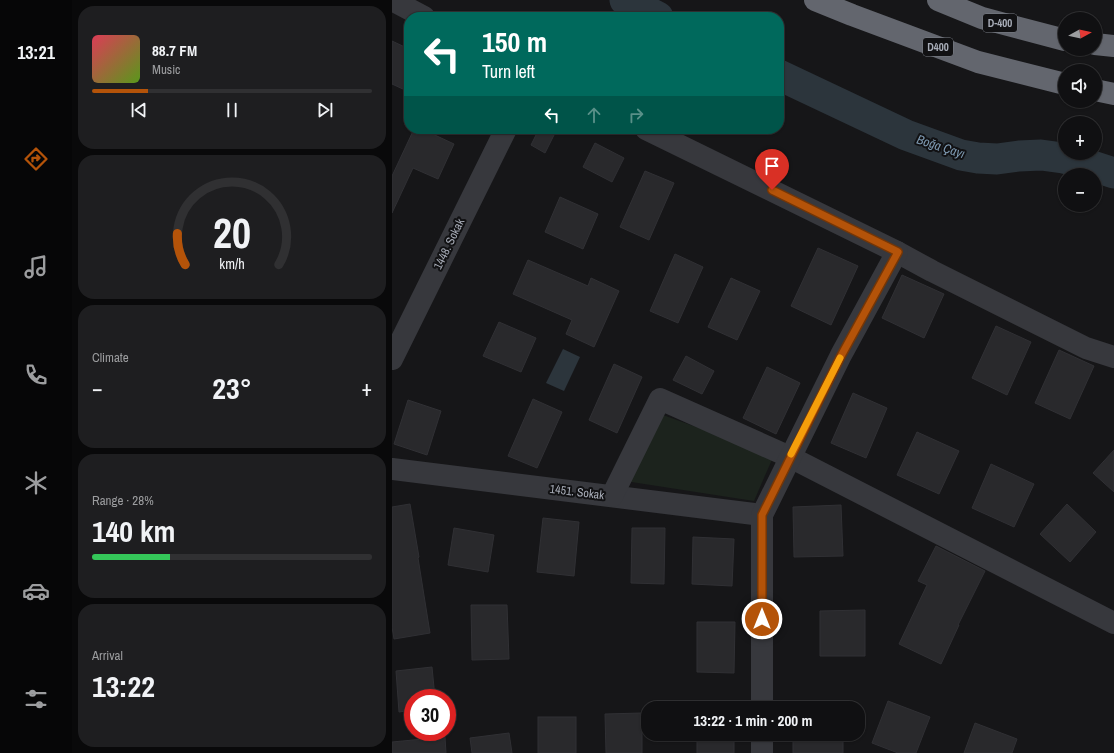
<!DOCTYPE html>
<meta charset="utf-8">
<style>
body{margin:0;font-family:"Archivo Narrow",sans-serif;background:#1e1e20;color:#f1f3f6;height:100vh;display:flex;flex-direction:column;font-size:15px;white-space:nowrap}
*{box-sizing:border-box;margin:0}
p{font-size:13px;color:#9c9d9f}
.icon{flex:none;width:22px;height:22px;fill:none;stroke:currentColor;stroke-width:2;stroke-linecap:round;stroke-linejoin:round}
.map{position:relative;flex:1;overflow:hidden}
.panel{display:flex;flex-direction:column;gap:6px;padding:6px;background:#09090a;width:320px}
.panel>*{flex:none}
.banner{position:absolute;left:12px;top:12px;width:380px;height:122px;border-radius:16px;box-shadow:0 1px 3px #0004,0 0 0 1px #303032;background:#00695c;color:#fff;overflow:hidden}
.needle{width:26px;rotate:82deg}
.controls{position:absolute;left:666px;top:12px;display:grid;gap:8px}
.controls a{display:grid;place-items:center;width:44px;height:44px;border-radius:50%;background:#101012;box-shadow:0 1px 3px #0004,0 0 0 1px #303032;font-size:20px}
.speed{position:absolute;left:12px;top:689px;display:flex;gap:8px;font-size:20px;font-weight:700;text-align:center}
.speed>*{display:grid;place-content:center;width:52px;height:52px;border-radius:50%;background:#101012;box-shadow:0 1px 3px #0004,0 0 0 1px #303032;line-height:1}
.speed .limit{border:6px solid #d22;background:#fff;color:#111}
.pin{position:absolute;display:grid;place-items:center;width:34px;height:34px;color:#fff;margin:-41px -17px;border-radius:50% 50% 50% 0;rotate:-45deg;box-shadow:0 0 4px #0007}
.pin .icon{rotate:45deg}
.me{position:absolute;width:44px;margin:-22px;rotate:0deg;stroke-linejoin:round;filter:drop-shadow(0 0 3px #0008)}
.turn{display:flex;align-items:center;gap:14px;height:84px;padding:0 12px;font-size:18px}
.turn .icon{width:52px;height:52px;stroke-width:2.5}
.turn b{display:block;font-size:28px;line-height:34px}
.lanes{display:flex;align-items:center;height:38px;padding:0 12px;background:#0003;justify-content:center;gap:20px;direction:ltr}
.lanes .off{opacity:.35}
.big{font-size:30px;font-weight:700;line-height:1.1}
.panel .tile{flex:1;display:flex;flex-direction:column;justify-content:center;gap:6px;min-width:0;padding:0 14px;border-radius:16px;background:#1e1e20}
.panel .dial{align-items:center;gap:0}
.dial svg{height:104px;overflow:visible;fill:none;stroke:#303032;stroke-width:7;stroke-linecap:round;text-anchor:middle}
.dial text{fill:#f1f3f6;stroke:none}
.song{display:flex;align-items:center;gap:12px}
.cover{width:48px;height:48px;border-radius:6px;background:linear-gradient(135deg,hsl(350 70% 55%),hsl(90 70% 35%))}
.played{height:4px;border-radius:2px;background:linear-gradient(90deg,#b45309 20%,#303032 20%)}
.keys{display:flex;justify-content:space-around;direction:ltr}
.heat{display:flex;justify-content:space-between;align-items:center;font-size:22px;direction:ltr}
.charge{height:6px;border-radius:3px;background:linear-gradient(90deg,#34c759 28%,#303032 0)}
.trip{position:absolute;left:249px;top:701px;width:224px;height:40px;border-radius:16px;background:#101012;box-shadow:0 1px 3px #0004,0 0 0 1px #303032;font-weight:700;line-height:40px;text-align:center}
main{display:flex;flex:1;min-height:0}
.menu{display:flex;flex-direction:column;width:72px;justify-content:space-around;align-items:center;background:#060607;color:#9c9d9f}
.menu .icon{width:28px;height:28px}
.menu .selected{color:#b45309}
.menu b{font-size:18px;color:#f1f3f6}
.map>svg:first-child{display:block}
.green{fill:#1c231d}
.water{fill:#2c353c}
.lines{fill:none;stroke-linecap:round;stroke-linejoin:round}
.river{stroke:#2c353c;stroke-width:31}
.building{fill:#29292c;stroke:#303034}
.minor{stroke:#37383d;stroke-width:22}
.highway{stroke:#63666e;stroke-width:22}
.route-casing{stroke:#753606;stroke-width:10}
.route{stroke:#b45309;stroke-width:7}
.slow{stroke:#f59e0b;stroke-width:7}
.labels{text-anchor:middle;stroke-width:4;stroke-linejoin:round;paint-order:stroke}
.shield{fill:#111113;stroke:#7b7e86;stroke-width:1}
.shield-label{font-size:11px;font-weight:bold;fill:#a8adb8}
.street-label{font-size:12px;fill:#a8adb8;stroke:#111113}
.water-label{font-size:13px;font-style:italic;fill:#7f9bb3;stroke:#111113}
</style>
<main>
<nav class="menu">
<b>13:21</b>
<svg class="icon selected" aria-label="directions" viewBox="0 0 24 24"><path d="M12 3l9 9-9 9-9-9zM9 14v-3h6M13 9l2 2-2 2"/></svg>
<svg class="icon" aria-label="music" viewBox="0 0 24 24"><path d="M9 18V5l10-2v13"/><circle cx="6" cy="18" r="3"/><circle cx="16" cy="16" r="3"/></svg>
<svg class="icon" aria-label="phone" viewBox="0 0 24 24"><path d="M5 4h4l2 5-3 2q2 4 5 5l2-3 5 2v4C11 20 4 13 5 4z"/></svg>
<svg class="icon" aria-label="climate" viewBox="0 0 24 24"><path d="M12 3v18M4 7l16 10M4 17L20 7"/></svg>
<svg class="icon" aria-label="car" viewBox="0 0 24 24"><path d="M5 17H2v-5l4-1 3-4h7l3 4 3 1v5h-3M9 17h6M6 11h13"/><circle cx="7" cy="17" r="2"/><circle cx="17" cy="17" r="2"/></svg>
<svg class="icon" aria-label="filters" viewBox="0 0 24 24"><path d="M4 7h16M4 17h16"/><circle cx="9" cy="7" r="2"/><circle cx="15" cy="17" r="2"/></svg>
</nav>
<section class="panel">
<div class="tile">
<div class="song"><i class="cover"></i><div><b>88.7 FM</b><p>Music</p></div></div>
<div class="played"></div>
<div class="keys"><svg class="icon" aria-label="previous" viewBox="0 0 24 24"><path d="M18 5L8 12l10 7zM5 5v14"/></svg><svg class="icon" aria-label="pause" viewBox="0 0 24 24"><path d="M8 5v14M16 5v14"/></svg><svg class="icon" aria-label="next" viewBox="0 0 24 24"><path d="M6 5l10 7-10 7zM19 5v14"/></svg></div>
</div>
<div class="tile dial"><svg viewBox="0 0 100 80">
<path d="M14 69A42 42 0 1 1 86 69"/>
<path d="M14 69A42 42 0 0 1 8 45" stroke="#b45309"/>
<text x="50" y="56" font-size="32" font-weight="700">20</text>
<text x="50" y="72" font-size="11">km/h</text>
</svg></div>
<div class="tile"><p>Climate</p>
<div class="heat"><a>−</a><b class="big">23°</b><a>+</a></div>
</div>
<div class="tile"><p>Range · 28%</p><b class="big">140 km</b><div class="charge"></div></div>
<div class="tile"><p>Arrival</p><b class="big">13:22</b></div>
</section>
<div class="map">
<svg width="722" height="753" viewBox="0 0 722 753">
<rect width="100%" height="100%" fill="#161618"/>
<!-- green -->
<path class="green" d="M271 415 382 455 362 501 233 481Z"/>
<!-- water -->
<path class="water" d="M171 349 188 357 172 391 154 383Z"/>
<g class="lines">
<!-- river -->
<g class="river">
<path d="M233 0 266 17"/>
<path d="M387 75 514 135 569 155 586 158 605 159 627 156 649 155 671 158 688 162 722 173"/>
</g>
</g>
<!-- building -->
<g class="building">
<path d="M0 41 17 49V81L13 90 0 84Z"/>
<path d="M22 129H30L62 144 46 179 21 168 0 213V176Z"/>
<path d="M147 129H165L153 153 139 145Z"/>
<path d="M203 143 232 158 220 182 191 167Z"/>
<path d="M253 171 282 183 257 240 228 227Z"/>
<path d="M168 197 206 214 191 249 153 232Z"/>
<path d="M426 248 466 266 439 325 399 306Z"/>
<path d="M283 254 311 267 286 323 258 311Z"/>
<path d="M136 260 196 286 199 278 227 291 202 347 174 334 180 320 121 294Z"/>
<path d="M510 275 552 294 532 338 490 318Z"/>
<path d="M339 278 368 291 345 340 316 327Z"/>
<path d="M107 322 144 338 129 372 91 356Z"/>
<path d="M604 326 639 342 615 395 580 378Z"/>
<path d="M667 350 702 366 678 419 643 403Z"/>
<path d="M294 356 322 371 310 394 281 380Z"/>
<path d="M222 364 250 377 225 433 197 420Z"/>
<path d="M375 367 408 383 384 434 351 418Z"/>
<path d="M461 393 495 408 474 458 439 443Z"/>
<path d="M141 399 170 412 145 468 116 456Z"/>
<path d="M16 400 49 411 35 455 2 444Z"/>
<path d="M525 432 567 451 547 494 505 475Z"/>
<path d="M722 450V492L701 473Z"/>
<path d="M599 464 642 484 622 527 580 508Z"/>
<path d="M18 504 27 557 26 558 38 633 2 639 0 627V507Z"/>
<path d="M675 504 704 532 678 562 648 534Z"/>
<path d="M449 505 451 556 402 557 401 507Z"/>
<path d="M151 518 187 522 182 576 145 572Z"/>
<path d="M62 528 102 535 96 572 56 565Z"/>
<path d="M240 528H273L272 584 239 583Z"/>
<path d="M301 537 342 539 340 586 300 584Z"/>
<path d="M544 546 593 571 566 625H567L549 664 507 644 535 585 526 581Z"/>
<path d="M79 605H115L117 659 80 660Z"/>
<path d="M473 610V656H428V611Z"/>
<path d="M305 622H343L342 673 305 672Z"/>
<path d="M40 667 43 698H21V710L7 712 4 671Z"/>
<path d="M496 701 538 717 524 753H506L480 743Z"/>
<path d="M250 713V753H214L213 714Z"/>
<rect x="146" y="717" width="38" height="36"/>
<path d="M583 723 625 739 620 753H572Z"/>
<path d="M117 733 120 753H80L78 738Z"/>
<rect x="305" y="734" width="37" height="19"/>
<rect x="401" y="734" width="50" height="19"/>
<path d="M53 737 54 753H0V742Z"/>
</g>
<g class="lines">
<!-- minor -->
<g class="minor">
<path d="M0 0 32 17"/>
<path d="M254 129 505 252 540 271 694 348 722 357"/>
<path d="M0 359 114 129"/>
<path d="M0 469 370 515"/>
<path d="M220 496 268 399 398 457 722 623"/>
<path d="M370 708V515L449 355 505 252"/>
<path d="M370 753V734"/>
</g>
<!-- highway -->
<g class="highway">
<path d="M423 0 460 15 586 62 673 84"/>
<path d="M546 0 590 18 673 40"/>
<path d="M703 44 722 46"/>
<path d="M703 90 722 94"/>
</g>
</g>
<g class="lines">
<defs>
<path id="route" d="M370 619V515L449 356 506 252 380 190"/>
</defs>
<!-- route casing -->
<use href="#route" class="route-casing"/>
<!-- route -->
<use href="#route" class="route"/>
<!-- slow -->
<path class="slow" d="M399 454 448 358"/>
</g>
<g class="labels">
<!-- shield labels -->
<g class="shield">
<rect x="591" y="14" width="34" height="18" rx="3"/>
<rect x="531" y="38" width="30" height="18" rx="3"/>
</g>
<g class="shield-label">
<text x="608" y="27">D-400</text>
<text x="546" y="51">D400</text>
</g>
<!-- street labels -->
<g class="street-label">
<text transform="translate(57 244) rotate(-64)" y="4">1448. Sokak</text>
<text transform="translate(185 492) rotate(7)" y="4">1451. Sokak</text>
</g>
<!-- water labels -->
<g class="water-label">
<text transform="translate(549 146) rotate(18)" y="5">Boğa Çayı</text>
</g>
</g>
</svg>
<div class="controls">
<a><svg class="needle" viewBox="-14 -14 28 28"><path d="M0-13l5 13h-10z" fill="#e53935"/><path d="M0 13l5-13h-10z" fill="#9c9d9f"/></svg></a>
<a><svg class="icon" aria-label="sound" viewBox="0 0 24 24"><path d="M4 9h4l5-4v14l-5-4H4zM17 9q2 3 0 6"/></svg></a>
<a>+</a>
<a>−</a>
</div>
<div class="speed"><div class="limit">30</div></div>
<div class="pin" style="left:380px;top:190px;background:#d93025"><svg class="icon" aria-label="arrive" viewBox="0 0 24 24"><path d="M6 21V4h12l-3 4 3 4H6"/></svg></div>
<svg class="me" style="left:370px;top:619px" viewBox="-20 -20 40 40"><circle r="17" fill="#b45309" stroke="#fff" stroke-width="3"/><path d="M0-11L8 9 0 5-8 9z" fill="#fff"/></svg>
<div class="trip">13:22 · 1 min · 200 m</div>
<div class="banner">
<div class="turn"><svg class="icon" aria-label="left" viewBox="0 0 24 24"><path d="M17 20v-9H6M10 6l-5 5 5 5"/></svg><div><b>150 m</b>Turn left</div></div>
<div class="lanes"><svg class="icon" aria-label="left" viewBox="0 0 24 24"><path d="M17 20v-9H6M10 6l-5 5 5 5"/></svg><svg class="icon off" aria-label="ahead" viewBox="0 0 24 24"><path d="M12 20V5M6 11l6-6 6 6"/></svg><svg class="icon off" aria-label="right" viewBox="0 0 24 24"><path d="M7 20v-9h11M14 6l5 5-5 5"/></svg></div>
</div>
</div>
</main>
